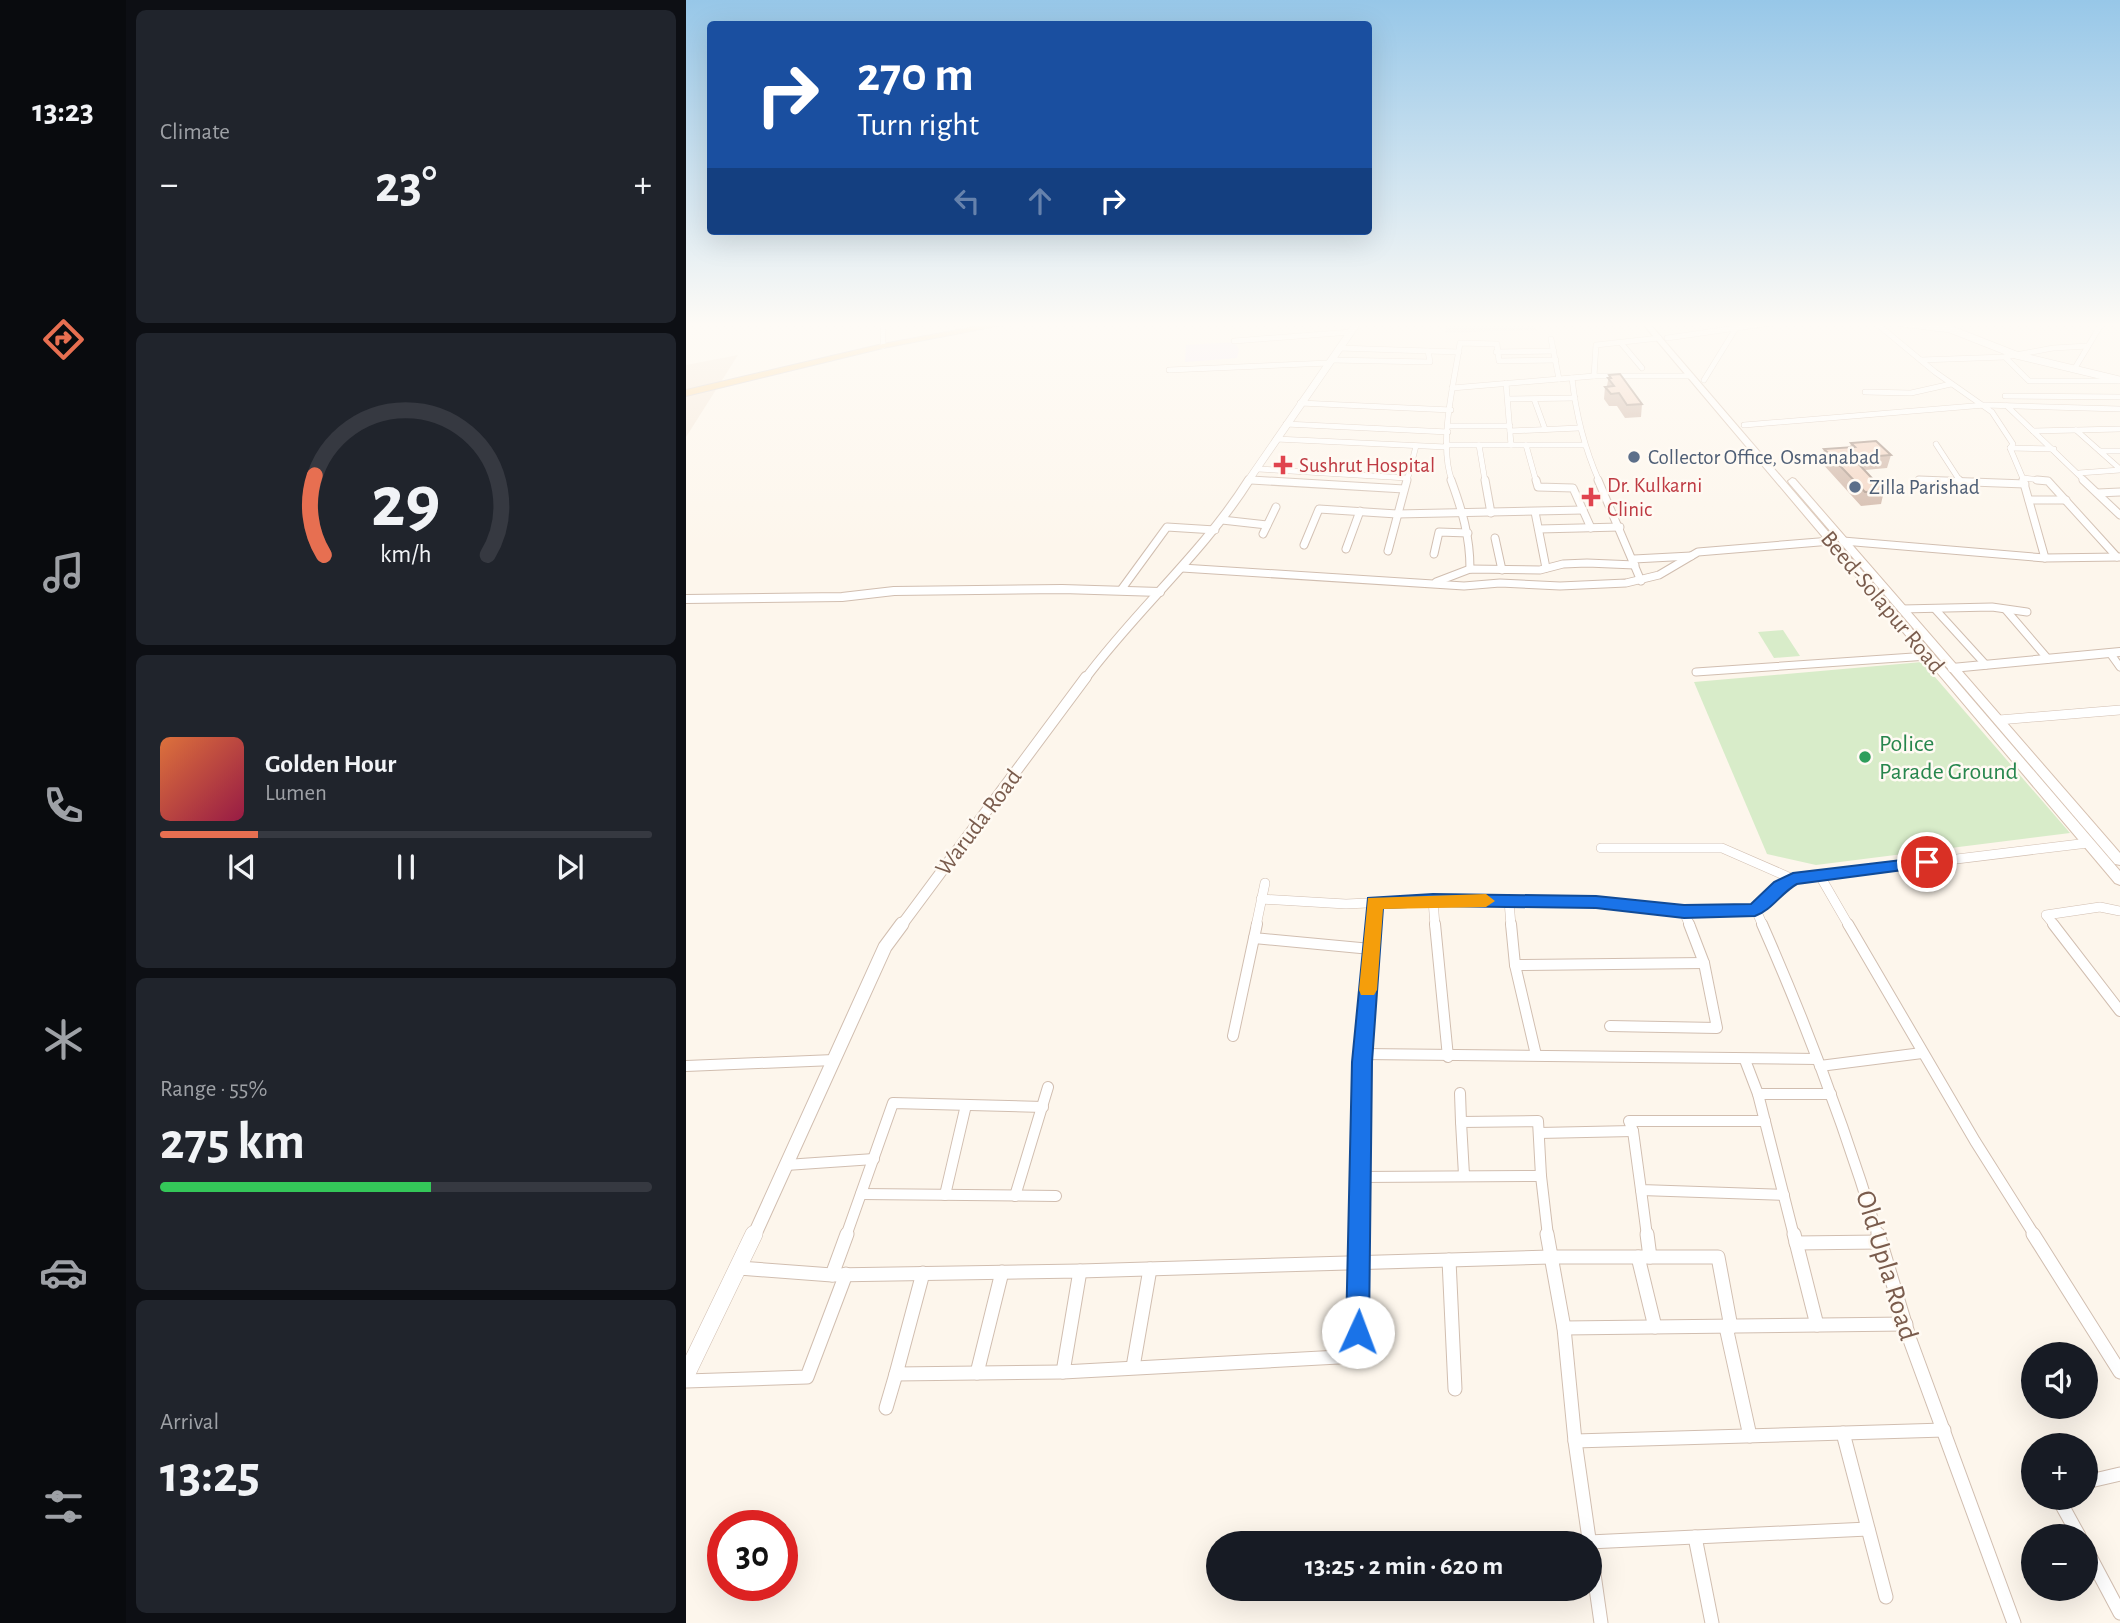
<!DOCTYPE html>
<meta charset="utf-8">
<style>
body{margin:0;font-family:"Alegreya Sans",sans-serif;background:#20242c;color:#f1f3f6;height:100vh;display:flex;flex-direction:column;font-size:26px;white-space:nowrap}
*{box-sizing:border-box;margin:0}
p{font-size:23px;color:#9ea1a6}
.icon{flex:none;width:38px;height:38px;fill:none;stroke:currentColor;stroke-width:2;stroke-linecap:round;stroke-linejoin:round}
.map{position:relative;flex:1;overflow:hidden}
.sheet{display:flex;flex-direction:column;gap:10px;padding:10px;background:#0d0f14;width:560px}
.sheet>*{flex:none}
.guide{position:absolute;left:21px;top:21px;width:665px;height:214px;border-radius:7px;box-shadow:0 7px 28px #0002;background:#1a4fa0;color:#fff;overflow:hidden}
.controls{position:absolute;left:1335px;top:1342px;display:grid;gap:14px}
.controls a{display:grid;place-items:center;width:77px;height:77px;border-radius:50%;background:#171b24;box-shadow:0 7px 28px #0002;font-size:35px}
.speed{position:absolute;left:21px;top:1510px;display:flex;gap:14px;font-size:35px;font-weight:700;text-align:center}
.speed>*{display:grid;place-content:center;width:91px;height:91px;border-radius:50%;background:#171b24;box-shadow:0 7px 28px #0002;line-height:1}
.speed .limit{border:10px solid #d22;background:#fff;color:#111}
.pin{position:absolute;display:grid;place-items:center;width:60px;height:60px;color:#fff;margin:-30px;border:4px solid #fff;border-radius:50%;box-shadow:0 2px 7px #0007}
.me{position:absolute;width:77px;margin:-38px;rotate:2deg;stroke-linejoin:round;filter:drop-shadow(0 0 5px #0008)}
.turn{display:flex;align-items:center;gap:24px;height:147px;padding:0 35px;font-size:32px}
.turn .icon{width:91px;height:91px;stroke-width:2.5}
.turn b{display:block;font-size:49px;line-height:60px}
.lanes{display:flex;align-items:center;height:66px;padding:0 35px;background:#0003;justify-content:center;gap:35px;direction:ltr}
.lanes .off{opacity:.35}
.big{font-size:52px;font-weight:700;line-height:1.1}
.sheet .widget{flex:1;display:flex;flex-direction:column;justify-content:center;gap:10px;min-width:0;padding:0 24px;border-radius:10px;background:#20242c}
.sheet .dial{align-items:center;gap:0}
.dial svg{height:182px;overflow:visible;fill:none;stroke:#363941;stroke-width:7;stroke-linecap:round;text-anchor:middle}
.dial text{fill:#f1f3f6;stroke:none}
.song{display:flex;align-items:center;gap:21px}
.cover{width:84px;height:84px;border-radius:10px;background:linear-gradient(135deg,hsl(20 70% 55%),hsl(340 70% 35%))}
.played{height:7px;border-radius:4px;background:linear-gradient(90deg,#e76f51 20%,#363941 20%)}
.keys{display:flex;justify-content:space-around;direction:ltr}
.heat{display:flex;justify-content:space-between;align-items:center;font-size:38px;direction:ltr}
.charge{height:10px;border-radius:5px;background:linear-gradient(90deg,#34c759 55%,#363941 0)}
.trip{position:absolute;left:520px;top:1531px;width:396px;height:70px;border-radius:35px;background:#171b24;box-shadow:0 7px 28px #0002;font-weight:700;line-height:70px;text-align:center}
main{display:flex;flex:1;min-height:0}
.menu{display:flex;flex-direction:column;width:126px;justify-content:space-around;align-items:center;background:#090b0e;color:#9ea1a6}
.menu .icon{width:49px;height:49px}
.menu .current{color:#e76f51}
.menu b{font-size:32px;color:#f1f3f6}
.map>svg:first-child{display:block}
.residential{fill:#f5e8da}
.industrial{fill:#efe9e4}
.education{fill:#f3e8fa}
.green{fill:#d8ecc9}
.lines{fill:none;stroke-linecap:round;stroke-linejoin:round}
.minor-far4-casing{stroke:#d1beb0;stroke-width:6}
.minor-far3-casing{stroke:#d1beb0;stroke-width:9}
.minor-far2-casing{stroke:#d1beb0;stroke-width:10}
.minor-far1-casing{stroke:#d1beb0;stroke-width:12}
.minor-casing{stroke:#d1beb0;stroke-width:15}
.tertiary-far4-casing{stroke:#d1beb0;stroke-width:8}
.tertiary-far3-casing{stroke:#d1beb0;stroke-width:10}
.tertiary-far2-casing{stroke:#d1beb0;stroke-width:12}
.tertiary-far1-casing{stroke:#d1beb0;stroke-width:15}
.tertiary-casing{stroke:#d1beb0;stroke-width:18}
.secondary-casing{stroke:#d6c0b0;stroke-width:2}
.primary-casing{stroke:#dad1cd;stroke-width:2}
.minor-far4{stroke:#fff;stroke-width:5}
.minor-far3{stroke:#fff;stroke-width:7}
.minor-far2{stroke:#fff;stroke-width:9}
.minor-far1{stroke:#fff;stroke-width:10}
.minor{stroke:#fff;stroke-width:13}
.tertiary-far4{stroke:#fff;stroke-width:7}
.tertiary-far3{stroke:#fff;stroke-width:8}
.tertiary-far2{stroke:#fff;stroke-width:10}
.tertiary-far1{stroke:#fff;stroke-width:13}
.tertiary{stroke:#fff;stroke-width:17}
.secondary{fill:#fff;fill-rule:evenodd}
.primary{fill:#fbd9a5;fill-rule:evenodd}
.wall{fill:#d1b7a8}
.building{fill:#f3d5c3;stroke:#aa9588;stroke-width:2}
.route{fill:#1a73e8;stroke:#114b97;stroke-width:2}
.slow{fill:#f59e0b}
.service-dot{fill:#5c6f8a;stroke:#fffaf3;stroke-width:2.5}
.health-dot{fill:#e0444e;stroke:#fffaf3;stroke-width:2.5}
.leisure-dot{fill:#2e9e5b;stroke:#fffaf3;stroke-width:2.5}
.labels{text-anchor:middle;stroke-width:5;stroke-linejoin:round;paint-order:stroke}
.far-service-label{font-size:21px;fill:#4e5e75;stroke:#fffaf3;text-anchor:start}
.far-health-label{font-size:21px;fill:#be3a42;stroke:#fffaf3;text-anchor:start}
.street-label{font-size:24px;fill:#7a5c4d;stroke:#fffaf3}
.leisure-label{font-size:24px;fill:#27864d;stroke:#fffaf3;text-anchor:start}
.near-street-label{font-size:28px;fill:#7a5c4d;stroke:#fffaf3}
</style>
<main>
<nav class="menu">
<b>13:23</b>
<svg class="icon current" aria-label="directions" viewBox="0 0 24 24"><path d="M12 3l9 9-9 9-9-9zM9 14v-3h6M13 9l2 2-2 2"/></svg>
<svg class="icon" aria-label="music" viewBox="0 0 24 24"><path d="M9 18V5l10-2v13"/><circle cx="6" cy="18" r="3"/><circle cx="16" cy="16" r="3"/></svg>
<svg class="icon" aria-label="phone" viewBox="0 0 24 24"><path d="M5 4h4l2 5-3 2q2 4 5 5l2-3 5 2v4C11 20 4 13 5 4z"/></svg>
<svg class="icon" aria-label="climate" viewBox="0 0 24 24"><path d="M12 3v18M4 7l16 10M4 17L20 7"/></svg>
<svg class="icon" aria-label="car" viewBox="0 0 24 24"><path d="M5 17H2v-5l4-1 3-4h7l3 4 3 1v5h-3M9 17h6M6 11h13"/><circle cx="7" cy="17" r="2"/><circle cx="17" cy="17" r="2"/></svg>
<svg class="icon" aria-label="filters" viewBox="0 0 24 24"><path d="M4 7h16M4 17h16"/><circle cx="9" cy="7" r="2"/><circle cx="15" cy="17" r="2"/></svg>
</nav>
<section class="sheet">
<div class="widget"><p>Climate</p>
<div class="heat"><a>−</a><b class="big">23°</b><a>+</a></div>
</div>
<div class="widget dial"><svg viewBox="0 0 100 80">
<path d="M14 69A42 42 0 1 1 86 69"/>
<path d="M14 69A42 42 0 0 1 10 34" stroke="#e76f51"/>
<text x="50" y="56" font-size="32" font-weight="700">29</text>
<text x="50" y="72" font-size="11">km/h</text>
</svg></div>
<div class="widget">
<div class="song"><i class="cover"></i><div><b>Golden Hour</b><p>Lumen</p></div></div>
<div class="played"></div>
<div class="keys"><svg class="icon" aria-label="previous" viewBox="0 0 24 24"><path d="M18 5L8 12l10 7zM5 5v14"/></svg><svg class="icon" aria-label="pause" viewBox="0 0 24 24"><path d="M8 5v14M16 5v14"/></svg><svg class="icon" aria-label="next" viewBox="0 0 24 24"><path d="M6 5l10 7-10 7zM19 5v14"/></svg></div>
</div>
<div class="widget"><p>Range · 55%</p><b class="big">275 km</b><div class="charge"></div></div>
<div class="widget"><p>Arrival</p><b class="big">13:25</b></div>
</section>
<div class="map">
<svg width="1434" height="1623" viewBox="0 0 1434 1623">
<rect width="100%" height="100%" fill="#fdf6ec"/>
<!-- residential -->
<path class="residential" d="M52 355 0 437V365Z"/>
<!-- industrial -->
<path class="industrial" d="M760 323H848L850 330 759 333Z"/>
<!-- education -->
<path class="education" d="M549 342 553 350 551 358 499 362 500 345Z"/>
<!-- green -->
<g class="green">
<path d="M1097 630 1114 656 1088 658 1072 632Z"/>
<path d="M1236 662 1384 833 1130 865 1081 854 1008 682Z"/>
</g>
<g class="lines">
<defs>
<g id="minor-far4">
<path d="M197 323V346"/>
<path d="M1190 323 1249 372 1306 412 1327 444 1324 448 1338 481"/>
<path d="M981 338 1085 323"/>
<path d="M865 339 873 379"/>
<path d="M548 341 665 332"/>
<path d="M935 343 956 368"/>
<path d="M1402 346 1367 348 1319 357 1343 381H1432"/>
<path d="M653 348 773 352"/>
<path d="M810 352 868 351"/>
<path d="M645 360 744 362 742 351"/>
<path d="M1235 360 1319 357"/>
<path d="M1389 368 1416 323"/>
<path d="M483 370 643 363"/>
<path d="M908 376 910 345 973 338"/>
<path d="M886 378C890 416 898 447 913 481"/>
<path d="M1018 380 1050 328"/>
<path d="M820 383 825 445"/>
<path d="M766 388 908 376H1005"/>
<path d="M1179 392 1225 393 1265 384"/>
<path d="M1319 396 1434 397"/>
<path d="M822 399 889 398"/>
<path d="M848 399 859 429"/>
<path d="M614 403 765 410"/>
<path d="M1321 406 1399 481"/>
<path d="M600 424 762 432"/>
<path d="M1058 425 1299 405 1434 409"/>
<path d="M763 426H824"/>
<path d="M1390 430 1434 469"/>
<path d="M824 431 893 428"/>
<path d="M1347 431 1434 429"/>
<path d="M590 439 760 447"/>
<path d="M1250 444 1274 481"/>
<path d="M760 445H898"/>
<path d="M793 445 799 481"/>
<path d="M840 445 850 481"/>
<path d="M1324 448 1368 449"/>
<path d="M1414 451H1434"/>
<path d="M572 469 721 478"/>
<path d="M1393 473 1434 470"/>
<path d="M1337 478 1362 481"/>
<path d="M565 480 589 481"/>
<path d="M1233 480 1270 481"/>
<path d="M721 481 730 446"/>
<path d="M766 481C752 443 768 384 774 343L811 344 813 361 870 360"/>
</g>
<g id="minor-far3">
<path d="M565 480 718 489"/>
<path d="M765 480C776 510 784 536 784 569"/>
<path d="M799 480 805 513"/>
<path d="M850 480 852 487 887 488 905 528"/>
<path d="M912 480 955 581"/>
<path d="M1233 480 1339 484"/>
<path d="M1273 480 1274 482"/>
<path d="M1337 480 1359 558"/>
<path d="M1351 480 1362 481 1431 557"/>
<path d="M1397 480 1434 515"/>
<path d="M1412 493 1434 492"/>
<path d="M1343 500H1380"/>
<path d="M849 512 860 568"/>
<path d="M536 520 581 525"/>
<path d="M853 529 934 527"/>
<path d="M577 534 590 507"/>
<path d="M809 538 816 570"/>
<path d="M1157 541 1359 558 1434 557"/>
<path d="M618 545 633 509 711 514 897 510"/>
<path d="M660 549 674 511"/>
<path d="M702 551 721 480"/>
<path d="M748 554 753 532 782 533"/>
<path d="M948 559 1005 556"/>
<path d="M496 568 778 586 814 583 874 586 940 583 973 575 1012 552 1145 541"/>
<path d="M750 582 784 569 854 570 877 564 901 563 949 565"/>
<path d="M435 590 481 527 529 530"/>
<path d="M1216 609 1306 607 1341 612"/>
<path d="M1249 609 1300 665"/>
<path d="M1320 610 1362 659"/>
<path d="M1424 653 1434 667"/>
<path d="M1010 672 1242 656"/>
</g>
<g id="minor-far2">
<path d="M1313 720 1434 710"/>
<path d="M915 848H1036L1107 879"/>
<path d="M1134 876 1163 926"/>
<path d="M575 899 660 904 747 900 910 902 998 912 1070 910 1094 886 1107 879 1402 843"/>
<path d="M747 900 749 926"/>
<path d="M823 901 825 926"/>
<path d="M1070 910 1077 926"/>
<path d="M998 912 1004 926"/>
<path d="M570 926 579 883"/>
<path d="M686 926 688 903"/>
<path d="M1369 926 1360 915 1414 907 1434 911"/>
</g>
<g id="minor-far1">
<path d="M571 924 568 938 685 949"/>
<path d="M749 924 762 1057"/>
<path d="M825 924 829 965 850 1055"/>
<path d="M1076 924C1121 1026 1160 1130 1192 1236"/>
<path d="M1162 924 1289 1141 1349 1236"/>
<path d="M1367 924 1434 1011"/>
<path d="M829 965 1018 963"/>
<path d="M924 1026 1031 1028 1018 963 1003 924"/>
<path d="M547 1036 568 938"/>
<path d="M677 1054 1131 1059"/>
<path d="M1059 1060 1072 1094"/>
<path d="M0 1066 148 1060"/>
<path d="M1134 1066 1236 1053"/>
<path d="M774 1093 775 1122"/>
<path d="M1079 1121H943L947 1131 955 1190 1098 1195"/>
<path d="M853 1133 947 1131"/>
<path d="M100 1165 188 1159"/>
<path d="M855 1176 862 1236"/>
<path d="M675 1177 855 1176 852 1121 775 1122 778 1175"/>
<path d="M955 1190 961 1236"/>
<path d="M175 1194 370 1196"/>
<path d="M259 1195 280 1105"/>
<path d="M329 1196 362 1087"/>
<path d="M160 1236 207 1103 357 1107"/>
<path d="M673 1236 676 1062 686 924"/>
<path d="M1108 1236 1072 1094H1145"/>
</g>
<g id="minor">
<path d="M861 1234 878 1328 889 1441 915 1623"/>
<path d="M961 1234 964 1257"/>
<path d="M1108 1234 1131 1325"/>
<path d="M1192 1234 1224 1340 1328 1623"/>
<path d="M1347 1234 1434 1372"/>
<path d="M1110 1243 1194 1242"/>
<path d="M952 1257 969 1327"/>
<path d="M763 1260 769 1389"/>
<path d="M53 1268 146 1275 394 1271 377 1372 671 1356 673 1234"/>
<path d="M394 1271 864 1257H1032L1045 1327"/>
<path d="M237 1273 210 1374 377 1372"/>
<path d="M146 1275 161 1234"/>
<path d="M1040 1327 1064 1436"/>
<path d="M878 1328 1220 1324"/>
<path d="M447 1367 464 1269"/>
<path d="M291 1373 316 1272"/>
<path d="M0 1381 121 1377 160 1274"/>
<path d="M200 1408 210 1374"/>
<path d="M1157 1433 1200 1597"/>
<path d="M889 1441 1258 1430"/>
<path d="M1400 1482 1434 1474"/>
<path d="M1372 1498 1393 1536"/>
<path d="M1009 1537 1026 1623"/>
<path d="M903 1542 1182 1529"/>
<path d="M1400 1549 1434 1613"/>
</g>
<g id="tertiary-far4">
<path d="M1216 323 1264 329 1330 355 1434 380"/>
<path d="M562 481 671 323"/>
</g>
<g id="tertiary-far3">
<path d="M0 599 156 597 208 591 376 589 474 592"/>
<path d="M1266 668 1434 652"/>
<path d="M399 679C451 609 517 553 563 480"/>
</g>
<path id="tertiary-far2" d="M215 926 400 677"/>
<path id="tertiary-far1" d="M68 1236 199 947 216 924"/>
<path id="tertiary" d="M0 1375 68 1234"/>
<g id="secondary">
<path d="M956 323H963L1434 871V885L1429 883Z"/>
<path d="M1106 478 1109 479 1434 853V865L1429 864 1103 483 1102 481Z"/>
</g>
<path id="primary" d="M309 323H326L197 348 0 396V390L197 344Z"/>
</defs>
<!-- minor-far4 casing -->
<use href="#minor-far4" class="minor-far4-casing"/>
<!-- minor-far3 casing -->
<use href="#minor-far3" class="minor-far3-casing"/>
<!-- minor-far2 casing -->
<use href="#minor-far2" class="minor-far2-casing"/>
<!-- minor-far1 casing -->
<use href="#minor-far1" class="minor-far1-casing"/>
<!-- minor casing -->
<use href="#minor" class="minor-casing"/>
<!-- tertiary-far4 casing -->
<use href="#tertiary-far4" class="tertiary-far4-casing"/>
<!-- tertiary-far3 casing -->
<use href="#tertiary-far3" class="tertiary-far3-casing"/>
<!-- tertiary-far2 casing -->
<use href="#tertiary-far2" class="tertiary-far2-casing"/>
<!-- tertiary-far1 casing -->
<use href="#tertiary-far1" class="tertiary-far1-casing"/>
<!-- tertiary casing -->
<use href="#tertiary" class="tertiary-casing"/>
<!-- secondary casing -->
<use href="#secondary" class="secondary-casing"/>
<!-- primary casing -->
<use href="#primary" class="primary-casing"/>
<!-- minor-far4 -->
<use href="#minor-far4" class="minor-far4"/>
<!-- minor-far3 -->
<use href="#minor-far3" class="minor-far3"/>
<!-- minor-far2 -->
<use href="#minor-far2" class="minor-far2"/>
<!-- minor-far1 -->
<use href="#minor-far1" class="minor-far1"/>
<!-- minor -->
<use href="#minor" class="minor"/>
<!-- tertiary-far4 -->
<use href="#tertiary-far4" class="tertiary-far4"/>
<!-- tertiary-far3 -->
<use href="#tertiary-far3" class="tertiary-far3"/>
<!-- tertiary-far2 -->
<use href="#tertiary-far2" class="tertiary-far2"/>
<!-- tertiary-far1 -->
<use href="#tertiary-far1" class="tertiary-far1"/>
<!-- tertiary -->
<use href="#tertiary" class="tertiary"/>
<!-- secondary -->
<use href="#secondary" class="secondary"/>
<!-- primary -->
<use href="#primary" class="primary"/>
</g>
<!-- wall -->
<g class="wall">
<path d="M923 375 956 404 955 417 939 418 931 406H923L918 399 919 387 921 386Z"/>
<path d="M1165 443 1205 455 1201 468 1179 470 1198 491 1195 504 1175 506 1135 462 1138 449 1164 447Z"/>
</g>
<!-- building -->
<g class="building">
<path d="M934 374 956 404 941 405 933 393 925 394 919 387 928 386 922 378H925L923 375Z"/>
<path d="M1190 441 1205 455 1167 458 1198 491 1179 492 1138 449 1169 447 1165 443Z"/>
</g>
<!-- sky -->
<linearGradient id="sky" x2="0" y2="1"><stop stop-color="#97c7e8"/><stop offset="0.59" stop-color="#fefbf6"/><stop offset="1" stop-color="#fefbf6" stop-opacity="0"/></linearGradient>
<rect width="1434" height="550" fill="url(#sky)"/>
<!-- route -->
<path class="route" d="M1241 857 1247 858 1249 862 1247 866 1111 884C1096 892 1085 911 1069 916L998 918 910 908 747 906 697 908 686 1062 683 1332 680 1340 672 1344 663 1340 660 1332 666 1062 682 898 747 894 910 896 998 905 1065 904 1088 882 1107 873Z"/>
<!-- slow -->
<path class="slow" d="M800 894 809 901 800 907 697 909 691 990 688 995H675L673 990 682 898Z"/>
<!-- markers -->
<g class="service-dot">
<circle cx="948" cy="457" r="7"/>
<circle cx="1169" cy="487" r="7"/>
</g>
<g class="health-dot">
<path d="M593.5 454.5h7v7h7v7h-7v7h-7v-7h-7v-7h7z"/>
<path d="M901.5 486.5h7v7h7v7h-7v7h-7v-7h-7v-7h7z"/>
</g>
<circle class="leisure-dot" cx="1179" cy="757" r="7"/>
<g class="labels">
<!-- far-service labels -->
<g class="far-service-label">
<text x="962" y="464">Collector Office, Osmanabad</text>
<text x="1183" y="494">Zilla Parishad</text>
</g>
<!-- far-health labels -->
<g class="far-health-label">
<text x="613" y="472">Sushrut Hospital</text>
<text x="921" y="492">Dr. Kulkarni<tspan x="921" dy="24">Clinic</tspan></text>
</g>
<!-- street labels -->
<g class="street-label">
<text transform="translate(1197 602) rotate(50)" y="8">Beed-Solapur Road</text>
<text transform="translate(292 822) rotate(-53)" y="8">Waruda Road</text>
</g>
<!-- leisure labels -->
<g class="leisure-label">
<text x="1193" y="751">Police<tspan x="1193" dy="28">Parade Ground</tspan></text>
</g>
<!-- near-street labels -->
<g class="near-street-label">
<text transform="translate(1202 1265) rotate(73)" y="10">Old Upla Road</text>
</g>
</g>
</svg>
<div class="controls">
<a><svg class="icon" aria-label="sound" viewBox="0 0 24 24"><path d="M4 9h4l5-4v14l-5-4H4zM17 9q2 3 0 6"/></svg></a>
<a>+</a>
<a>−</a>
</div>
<div class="speed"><div class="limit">30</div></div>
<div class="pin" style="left:1241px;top:862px;background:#d93025"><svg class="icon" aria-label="arrive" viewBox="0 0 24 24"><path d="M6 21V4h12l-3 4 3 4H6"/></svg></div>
<svg class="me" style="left:672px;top:1332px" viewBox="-20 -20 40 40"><circle r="19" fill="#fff"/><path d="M0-13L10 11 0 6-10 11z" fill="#1a73e8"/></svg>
<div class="trip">13:25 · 2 min · 620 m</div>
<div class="guide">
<div class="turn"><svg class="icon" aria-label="right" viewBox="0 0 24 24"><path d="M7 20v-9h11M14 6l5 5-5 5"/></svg><div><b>270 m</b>Turn right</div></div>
<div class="lanes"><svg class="icon off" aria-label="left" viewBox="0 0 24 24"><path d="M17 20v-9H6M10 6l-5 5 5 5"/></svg><svg class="icon off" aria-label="ahead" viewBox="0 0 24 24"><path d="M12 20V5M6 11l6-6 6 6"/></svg><svg class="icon" aria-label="right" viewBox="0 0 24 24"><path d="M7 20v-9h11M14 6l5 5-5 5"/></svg></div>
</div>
</div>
</main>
